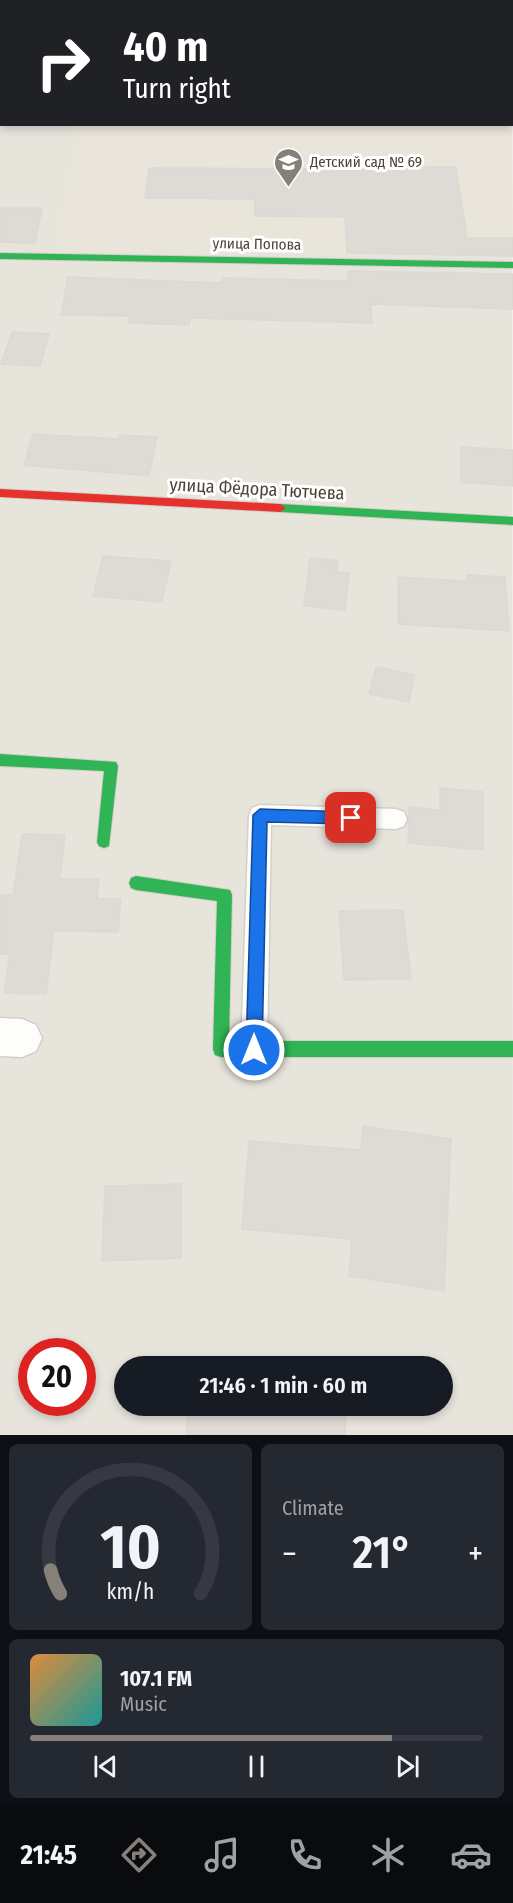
<!DOCTYPE html>
<meta charset="utf-8">
<style>
body{margin:0;font-family:"Fira Sans Condensed",sans-serif;background:#242831;color:#f1f3f6;height:100vh;display:flex;flex-direction:column;font-size:22px;white-space:nowrap}
*{box-sizing:border-box;margin:0}
p{font-size:20px;color:#9ea1a6}
.icon{flex:none;width:33px;height:33px;fill:none;stroke:currentColor;stroke-width:2;stroke-linecap:round;stroke-linejoin:round}
.map{position:relative;height:1435px;overflow:hidden}
.details{display:flex;flex-direction:column;gap:9px;padding:9px;background:#0d0f14;flex:1}
.details>*{flex:none}
.banner{position:absolute;left:0px;top:0px;width:513px;height:126px;box-shadow:0 3px 9px #0003;background:#202124;color:#fff;overflow:hidden}
.speed{position:absolute;left:18px;top:1338px;display:flex;gap:12px;font-size:30px;font-weight:700;text-align:center}
.speed>*{display:grid;place-content:center;width:78px;height:78px;border-radius:50%;background:#171b24;box-shadow:0 3px 9px #0003;line-height:1}
.speed .limit{border:9px solid #d22;background:#fff;color:#111}
.pin{position:absolute;display:grid;place-items:center;width:51px;height:51px;color:#fff;margin:-26px;border-radius:12px;box-shadow:0 3px 9px #0006}
.me{position:absolute;width:66px;margin:-33px;rotate:0deg;stroke-linejoin:round;filter:drop-shadow(0 0 4px #0008)}
.turn{display:flex;align-items:center;gap:21px;height:126px;padding:0 24px;font-size:27px}
.turn .icon{width:78px;height:78px;stroke-width:2.5}
.turn b{display:block;font-size:42px;line-height:51px}
.big{font-size:45px;font-weight:600;line-height:1.1}
.details .tile{flex:1;display:flex;flex-direction:column;justify-content:center;gap:9px;min-width:0;padding:0 21px;border-radius:9px;background:#242831}
.details .dial{align-items:center;gap:0}
.dial svg{height:156px;overflow:visible;fill:none;stroke:#363941;stroke-width:7;stroke-linecap:round;text-anchor:middle}
.dial text{fill:#f1f3f6;stroke:none}
.song{display:flex;align-items:center;gap:18px}
.cover{width:72px;height:72px;border-radius:9px;background:linear-gradient(135deg,hsl(30 70% 55%),hsl(180 70% 35%))}
.played{height:6px;border-radius:3px;background:linear-gradient(90deg,#868178 80%,#363941 80%)}
.keys{display:flex;justify-content:space-around;direction:ltr}
.heat{display:flex;justify-content:space-between;align-items:center;font-size:33px;direction:ltr}
.details .tiles{flex:1;display:grid;gap:9px;grid-template-columns:1fr 1fr}
.tile:last-child{grid-column:span 2}
.trip{position:absolute;left:114px;top:1356px;width:339px;height:60px;border-radius:30px;background:#171b24;box-shadow:0 3px 9px #0003;font-weight:600;line-height:60px;text-align:center}
.menu{display:flex;height:96px;justify-content:space-around;align-items:center;background:#090b0e;color:#9ea1a6}
.menu .icon{width:42px;height:42px}
.menu .current{color:#868178}
.menu b{font-size:27px;color:#f1f3f6}
.map>svg:first-child{display:block}
.residential{fill:#e7e4dc;fill-rule:evenodd}
.education{fill:#eae5da}
.green{fill:#e1eecf}
.building{fill:#dedbd6;stroke:#dcd9d4;stroke-width:1.5}
.lines{fill:none;stroke-linecap:round;stroke-linejoin:round}
.lane-casing{stroke:#d2d0cb;stroke-width:3}
.street-casing{stroke:#d2d0cb;stroke-width:3}
.fast-casing{stroke:#d3cfc5;stroke-width:2}
.jam-casing{stroke:#d3cfc5;stroke-width:2}
.lane{fill:#fdfdfc;fill-rule:evenodd}
.street{fill:#fdfdfc;fill-rule:evenodd}
.fast{fill:#30b455;fill-rule:evenodd}
.jam{fill:#e5322d;fill-rule:evenodd}
.route{fill:#1a73e8;stroke:#114b97;stroke-width:1.5}
.labels{text-anchor:middle;stroke-width:6;stroke-linejoin:round;paint-order:stroke}
.far-poi-label{font-size:15px;fill:#4b4439;stroke:#fff;text-anchor:start}
.far-street-label{font-size:15px;fill:#4b4439;stroke:#fff}
.street-label{font-size:18px;fill:#4b4439;stroke:#fff}
</style>
<div class="map">
<svg width="513" height="1435" viewBox="0 0 513 1435">
<rect width="100%" height="100%" fill="#f4f2ee"/>
<!-- residential -->
<path class="residential" d="M512 42 513 1435H0V70L2 124H512ZM32 1352H82V1402H32ZM124 1366H442V1406H124Z"/>
<!-- education -->
<path class="education" d="M512 89 513 258 53 251 78 125 512 124Z"/>
<!-- green -->
<path class="green" d="M0 0H513V43L512 2H2L0 70Z"/>
<!-- building -->
<g class="building">
<path d="M342 167H456L467 238H513V256L347 253 345 217 255 216V199L145 198 149 168 342 169Z"/>
<path d="M0 208H42L35 243 0 242Z"/>
<path d="M348 271 513 274V309L371 304 372 323 190 318 189 325 129 323 130 316 61 315 68 277 222 283V278L348 281Z"/>
<path d="M12 332 49 334 40 366 1 364Z"/>
<path d="M33 434 119 439 120 435 157 437 149 476 24 465Z"/>
<path d="M461 447 513 450V486L461 482Z"/>
<path d="M103 556 171 561 162 602 93 596Z"/>
<path d="M310 558 338 561 336 572 349 573 345 610 304 606Z"/>
<path d="M467 575 505 577 509 631 398 624V577L467 581Z"/>
<path d="M376 667 415 675 409 702 369 694Z"/>
<path d="M440 788 483 792V850L408 843 409 807 440 810Z"/>
<path d="M22 834 65 835 60 879H99L97 899H121L118 932 54 931 46 994 4 993 10 954H0V895H13Z"/>
<path d="M403 910 411 979 344 980 339 911Z"/>
<path d="M363 1126 451 1139 444 1291 349 1276 352 1239 242 1229 249 1141 361 1150Z"/>
<path d="M181 1184V1258L102 1261 105 1186Z"/>
<path d="M189 1406H346L345 1435H186Z"/>
</g>
<g class="lines">
<defs>
<path id="lane" d="M260 805 396 809 404 812 407 819 404 826 396 829 271 825 267 1050 263 1059 254 1062 245 1059 241 1050 249 815 252 808Z"/>
<g id="street">
<rect x="512" y="22" width="1" height="12"/>
<rect x="0" y="70" width="2" height="12"/>
<path d="M0 1018 22 1019 36 1025 42 1038 36 1051 22 1057 0 1056Z"/>
</g>
<g id="fast">
<path d="M0 253 513 262V268L0 259Z"/>
<path d="M280 504 513 517V525L280 512 274 508Z"/>
<path d="M0 754 116 762 118 766 109 846 104 848 99 846 97 842 104 771 0 766Z"/>
<path d="M136 876 230 890 232 895 229 1041H513V1057H221L215 1055 213 1049 217 901 136 890 131 888 129 883 131 878Z"/>
</g>
<path id="jam" d="M0 489 280 504 286 508 280 512 0 497Z"/>
</defs>
<!-- lane casing -->
<use href="#lane" class="lane-casing"/>
<!-- street casing -->
<use href="#street" class="street-casing"/>
<!-- fast casing -->
<use href="#fast" class="fast-casing"/>
<!-- jam casing -->
<use href="#jam" class="jam-casing"/>
<!-- lane -->
<use href="#lane" class="lane"/>
<!-- street -->
<use href="#street" class="street"/>
<!-- fast -->
<use href="#fast" class="fast"/>
<!-- jam -->
<use href="#jam" class="jam"/>
</g>
<!-- route -->
<path class="route" d="M260 809 351 812 358 818 351 824 267 822 262 1050 260 1056 254 1058 248 1056 246 1050 253 815Z"/>
<!-- icons -->
<defs>
<symbol id="school-pin" viewBox="-11 -11 22 30"><path d="M0 17L-7.5 6A9.5 9.5 0 1 1 7.5 6Z" fill="#868178" stroke="#fff"/><path d="M0-5L7-2L0 1L-7-2ZM-4 1L0 2.5L4 1V4Q0 6-4 4Z" fill="#fff"/></symbol>
</defs>
<g fill-rule="evenodd">
<use href="#school-pin" x="272" y="146" width="33" height="45"/>
</g>
<g class="labels">
<!-- far-poi labels -->
<g class="far-poi-label">
<text x="310" y="167">Детский сад № 69</text>
</g>
<!-- far-street labels -->
<g class="far-street-label">
<text transform="translate(257 244) rotate(1)" y="5">улица Попова</text>
</g>
<!-- street labels -->
<g class="street-label">
<text transform="translate(257 489) rotate(3)" y="6">улица Фёдора Тютчева</text>
</g>
</g>
</svg>
<div class="speed"><div class="limit">20</div></div>
<div class="pin" style="left:351px;top:818px;background:#d93025"><svg class="icon" aria-label="arrive" viewBox="0 0 24 24"><path d="M6 21V4h12l-3 4 3 4H6"/></svg></div>
<svg class="me" style="left:254px;top:1050px" viewBox="-20 -20 40 40"><circle r="17" fill="#1a73e8" stroke="#fff" stroke-width="3"/><path d="M0-11L8 9 0 5-8 9z" fill="#fff"/></svg>
<div class="trip">21:46 · 1 min · 60 m</div>
<div class="banner">
<div class="turn"><svg class="icon" aria-label="right" viewBox="0 0 24 24"><path d="M7 20v-9h11M14 6l5 5-5 5"/></svg><div><b>40 m</b>Turn right</div></div>
</div>
</div>
<section class="details">
<div class="tiles">
<div class="tile dial"><svg viewBox="0 0 100 80">
<path d="M14 69A42 42 0 1 1 86 69"/>
<path d="M14 69A42 42 0 0 1 9 57" stroke="#868178"/>
<text x="50" y="56" font-size="32" font-weight="700">10</text>
<text x="50" y="72" font-size="11">km/h</text>
</svg></div>
<div class="tile"><p>Climate</p>
<div class="heat"><a>−</a><b class="big">21°</b><a>+</a></div>
</div>
<div class="tile">
<div class="song"><i class="cover"></i><div><b>107.1 FM</b><p>Music</p></div></div>
<div class="played"></div>
<div class="keys"><svg class="icon" aria-label="previous" viewBox="0 0 24 24"><path d="M18 5L8 12l10 7zM5 5v14"/></svg><svg class="icon" aria-label="pause" viewBox="0 0 24 24"><path d="M8 5v14M16 5v14"/></svg><svg class="icon" aria-label="next" viewBox="0 0 24 24"><path d="M6 5l10 7-10 7zM19 5v14"/></svg></div>
</div>
</div>
</section>
<nav class="menu">
<b>21:45</b>
<svg class="icon current" aria-label="directions" viewBox="0 0 24 24"><path d="M12 3l9 9-9 9-9-9zM9 14v-3h6M13 9l2 2-2 2"/></svg>
<svg class="icon" aria-label="music" viewBox="0 0 24 24"><path d="M9 18V5l10-2v13"/><circle cx="6" cy="18" r="3"/><circle cx="16" cy="16" r="3"/></svg>
<svg class="icon" aria-label="phone" viewBox="0 0 24 24"><path d="M5 4h4l2 5-3 2q2 4 5 5l2-3 5 2v4C11 20 4 13 5 4z"/></svg>
<svg class="icon" aria-label="climate" viewBox="0 0 24 24"><path d="M12 3v18M4 7l16 10M4 17L20 7"/></svg>
<svg class="icon" aria-label="car" viewBox="0 0 24 24"><path d="M5 17H2v-5l4-1 3-4h7l3 4 3 1v5h-3M9 17h6M6 11h13"/><circle cx="7" cy="17" r="2"/><circle cx="17" cy="17" r="2"/></svg>
</nav>
